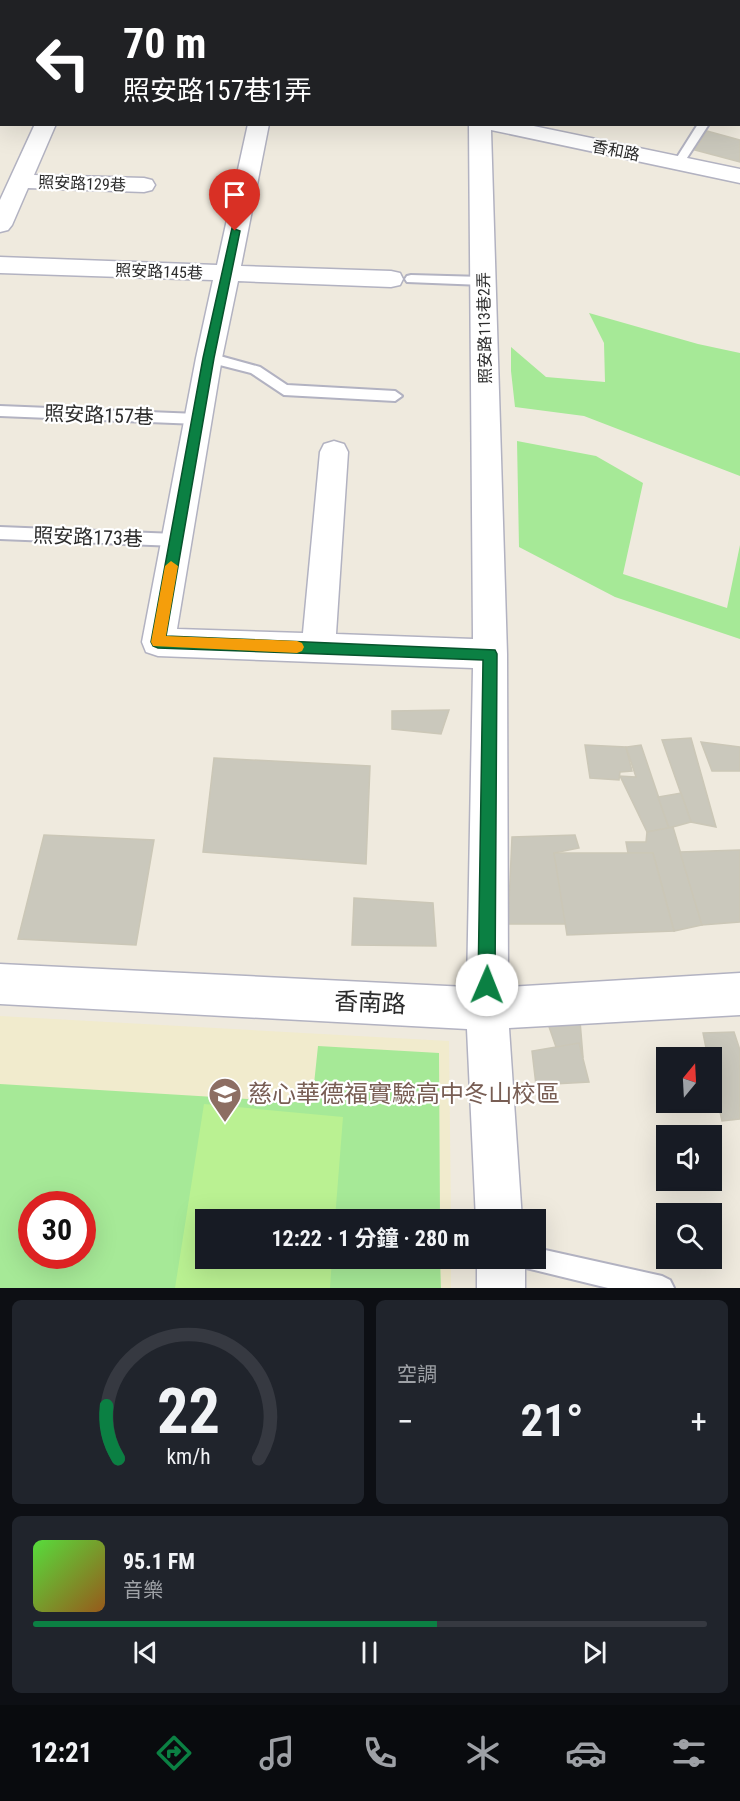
<!DOCTYPE html>
<html lang="zh-TW">
<meta charset="utf-8">
<style>
body{margin:0;font-family:"Roboto Condensed","Noto Sans TC",sans-serif;background:#20242c;color:#f1f3f6;height:100vh;display:flex;flex-direction:column;font-size:22px;white-space:nowrap}
*{box-sizing:border-box;margin:0}
p{font-size:20px;color:#9ea1a6}
.icon{flex:none;width:33px;height:33px;fill:none;stroke:currentColor;stroke-width:2;stroke-linecap:round;stroke-linejoin:round}
.map{position:relative;height:1288px;overflow:hidden}
.panel{display:flex;flex-direction:column;gap:12px;padding:12px;background:#0d0f14;flex:1}
.panel>*{flex:none}
.top-card{position:absolute;left:0px;top:0px;width:741px;height:126px;box-shadow:0 6px 24px #0002;background:#202124;color:#fff;overflow:hidden}
.needle{width:39px;rotate:18deg}
.fabs{position:absolute;left:656px;top:1047px;display:grid;gap:12px}
.fabs a{display:grid;place-items:center;width:66px;height:66px;border-radius:0px;background:#171b24;box-shadow:0 6px 24px #0002;font-size:30px}
.speed{position:absolute;left:18px;top:1191px;display:flex;gap:12px;font-size:30px;font-weight:700;text-align:center}
.speed>*{display:grid;place-content:center;width:78px;height:78px;border-radius:50%;background:#171b24;box-shadow:0 6px 24px #0002;line-height:1}
.speed .limit{border:9px solid #d22;background:#fff;color:#111}
.pin{position:absolute;display:grid;place-items:center;width:51px;height:51px;color:#fff;margin:-62px -26px;border-radius:50% 50% 50% 0;rotate:-45deg;box-shadow:0 0 6px #0007}
.pin .icon{rotate:45deg}
.me{position:absolute;width:66px;margin:-33px;rotate:1deg;stroke-linejoin:round;filter:drop-shadow(0 0 4px #0008)}
.turn{display:flex;align-items:center;gap:21px;height:126px;padding:0 24px;font-size:27px}
.turn .icon{width:78px;height:78px;stroke-width:2.5}
.turn b{display:block;font-size:42px;line-height:51px}
.big{font-size:45px;font-weight:700;line-height:1.1}
.panel .tile{flex:1;display:flex;flex-direction:column;justify-content:center;gap:9px;min-width:0;padding:0 21px;border-radius:9px;background:#20242c}
.panel .dial{align-items:center;gap:0}
.dial svg{height:156px;overflow:visible;fill:none;stroke:#363941;stroke-width:7;stroke-linecap:round;text-anchor:middle}
.dial text{fill:#f1f3f6;stroke:none}
.song{display:flex;align-items:center;gap:18px}
.cover{width:72px;height:72px;border-radius:9px;background:linear-gradient(135deg,hsl(110 70% 55%),hsl(30 70% 35%))}
.played{height:6px;border-radius:3px;background:linear-gradient(90deg,#0b8043 60%,#363941 60%)}
.keys{display:flex;justify-content:space-around;direction:ltr}
.heat{display:flex;justify-content:space-between;align-items:center;font-size:33px;direction:ltr}
.panel .tiles{flex:1;display:grid;gap:12px;grid-template-columns:1fr 1fr}
.tile:last-child{grid-column:span 2}
.trip{position:absolute;left:195px;top:1209px;width:351px;height:60px;border-radius:0px;background:#171b24;box-shadow:0 6px 24px #0002;font-weight:700;line-height:60px;text-align:center}
.menu{display:flex;height:96px;justify-content:space-around;align-items:center;background:#090b0e;color:#9ea1a6}
.menu .icon{width:42px;height:42px}
.menu .active{color:#0b8043}
.menu b{font-size:27px;color:#f1f3f6}
.map>svg:first-child{display:block}
.education{fill:#f1ebcd;fill-rule:evenodd}
.green{fill:#a6e997;fill-rule:evenodd}
.pitch{fill:#baf192}
.lines{fill:none;stroke-linecap:round;stroke-linejoin:round}
.stream{stroke:#6bbcf7;stroke-width:5}
.building{fill:#cac8bc;stroke:#cbc7b7;stroke-width:1.5}
.service-casing{stroke:#b2b2c1;stroke-width:4}
.minor-casing{stroke:#b2b2c1;stroke-width:3}
.service{fill:#fff;fill-rule:evenodd}
.minor{fill:#fff;fill-rule:evenodd}
.route{fill:#0b8043;stroke:#07532c;stroke-width:1.5}
.slow{fill:#f59e0b}
.labels{text-anchor:middle;stroke-width:4.5;stroke-linejoin:round;paint-order:stroke}
.far-street-label{font-size:16px;fill:#2c2c2c;stroke:#fff}
.street-label{font-size:20px;fill:#2c2c2c;stroke:#fff}
.near-street-label{font-size:24px;fill:#2c2c2c;stroke:#fff}
.near-education-label{font-size:24px;fill:#785e54;stroke:#fff;text-anchor:start}
</style>
<div class="map">
<svg width="740" height="1288" viewBox="0 0 740 1288">
<rect width="100%" height="100%" fill="#efeade"/>
<!-- education -->
<path class="education" d="M0 1016 449 1041 451 1219 206 1220V1258L451 1259V1288H0ZM32 1204H82V1256H32Z"/>
<!-- green -->
<g class="green">
<path d="M589 313 698 344 740 353V476L584 416 515 407 511 371V347L546 377 605 382 604 343Z"/>
<path d="M517 441 596 456 643 483 623 574 727 608 740 545V639L615 597 519 547Z"/>
<path d="M318 1046 439 1053 440 1219 206 1220V1258L440 1259 441 1288H0V1084L312 1103ZM32 1204H82V1256H32Z"/>
</g>
<!-- pitch -->
<path class="pitch" d="M204 1104 343 1117 335 1219 206 1220V1258L332 1259 330 1288H175Z"/>
<g class="lines">
<!-- stream -->
<g class="stream">
<path d="M483 0 485 2"/>
<path d="M674 0 678 2"/>
</g>
</g>
<!-- building -->
<g class="building">
<path d="M707 131 740 140V162L695 150Z"/>
<path d="M449 710 441 734 392 729V711Z"/>
<path d="M691 738 716 827 691 822 662 740Z"/>
<path d="M701 742 740 747V771H712Z"/>
<path d="M585 745 626 747 632 771 620 772 619 780 590 778Z"/>
<path d="M641 745 669 828 647 832 620 776 636 777 626 747Z"/>
<path d="M214 758 370 766 366 864 203 852Z"/>
<path d="M681 793 691 822 669 828 658 797Z"/>
<path d="M673 827 702 925 674 931 653 853H628L626 842H646L647 832Z"/>
<path d="M44 835 154 840 136 945 18 939Z"/>
<path d="M575 835 579 848 554 853 567 924H508L512 837Z"/>
<path d="M740 850V922L702 925 680 852Z"/>
<path d="M554 853H653L674 931 567 935Z"/>
<path d="M354 898 433 903 436 946 352 945Z"/>
<path d="M546 1018 580 1021 583 1057 556 1047Z"/>
<path d="M734 1032 740 1050V1119L722 1121 711 1071V1058H708L703 1033Z"/>
<path d="M579 1043 589 1082 536 1085 532 1051Z"/>
</g>
<g class="lines">
<defs>
<g id="service">
<path d="M42 0H52L41 2Z"/>
<path d="M2 23V29L0 30V24Z"/>
<path d="M698 124H709L683 164H675L674 162Z"/>
<path d="M411 275 483 277 489 281 483 285 407 282 405 279 407 276Z"/>
<path d="M209 353 260 367 287 385 395 391 402 396 395 401 284 395 251 373 204 361 202 358 204 355Z"/>
<path d="M0 406 198 414 205 419 198 424 0 416Z"/>
<path d="M0 527 176 534 181 536 184 540 181 544 176 546 0 539Z"/>
<path d="M536 1248 662 1276 670 1280 674 1288H608L518 1266 514 1258H536Z"/>
</g>
<g id="minor">
<rect x="87" y="0" width="18" height="2"/>
<path d="M341 0H359L340 2Z"/>
<path d="M538 0H556L537 2Z"/>
<rect x="0" y="92" width="2" height="12"/>
<path d="M35 124H56L34 175 144 178 152 180 155 185 152 190 144 192 28 188 12 225 8 230 0 232V200Z"/>
<path d="M248 124H269L241 266 391 271 400 273 403 279 400 285 391 287 238 281 222 358 177 629 303 633 320 452 324 444 334 441 344 444 348 452 336 634 473 639 469 124H524L740 169V183L491 130 507 654 508 987 740 973V1015L509 1028 522 1220H476L467 1029 0 1004V964L467 987 473 668 158 656 146 652 142 642 196 358 213 280 0 273V257L217 265Z"/>
<rect x="477" y="1258" width="48" height="30"/>
</g>
</defs>
<!-- service casing -->
<use href="#service" class="service-casing"/>
<!-- minor casing -->
<use href="#minor" class="minor-casing"/>
<!-- service -->
<use href="#service" class="service"/>
<!-- minor -->
<use href="#minor" class="minor"/>
</g>
<!-- route -->
<path class="route" d="M232 228 240 231 214 358 166 636 495 650 497 654 495 985 493 991 487 994 481 991 478 985 483 660 158 648 153 646 151 642 203 358Z"/>
<!-- slow -->
<path class="slow" d="M171 561 178 566 166 636 297 641 302 643 304 647 302 651 297 653 153 646 151 642 165 566Z"/>
<!-- icons -->
<defs>
<symbol id="school-pin" viewBox="-11 -11 22 30"><path d="M0 17L-7.5 6A9.5 9.5 0 1 1 7.5 6Z" fill="#8d6e63" stroke="#fff"/><path d="M0-5L7-2L0 1L-7-2ZM-4 1L0 2.5L4 1V4Q0 6-4 4Z" fill="#fff"/></symbol>
</defs>
<g fill-rule="evenodd">
<use href="#school-pin" x="206" y="1075" width="38" height="52"/>
</g>
<g class="labels">
<!-- far-street labels -->
<g class="far-street-label">
<text transform="translate(616 150) rotate(11)" y="6">香和路</text>
<text transform="translate(82 183) rotate(2)" y="6">照安路129巷</text>
<text transform="translate(159 271) rotate(2)" y="6">照安路145巷</text>
<text transform="translate(484 328) rotate(-91)" y="6">照安路113巷2弄</text>
</g>
<!-- street labels -->
<g class="street-label">
<text transform="translate(99 415) rotate(2)" y="7">照安路157巷</text>
<text transform="translate(88 537) rotate(2)" y="7">照安路173巷</text>
</g>
<!-- near-street labels -->
<g class="near-street-label">
<text transform="translate(370 1003) rotate(3)" y="8">香南路</text>
</g>
<!-- near-education labels -->
<g class="near-education-label">
<text x="248" y="1102">慈心華德福實驗高中冬山校區</text>
</g>
</g>
</svg>
<div class="fabs">
<a><svg class="needle" viewBox="-14 -14 28 28"><path d="M0-13l5 13h-10z" fill="#e53935"/><path d="M0 13l5-13h-10z" fill="#9ea1a6"/></svg></a>
<a><svg class="icon" aria-label="sound" viewBox="0 0 24 24"><path d="M4 9h4l5-4v14l-5-4H4zM17 9q2 3 0 6"/></svg></a>
<a><svg class="icon" aria-label="search" viewBox="0 0 24 24"><circle cx="10" cy="10" r="6"/><path d="M15 15l6 6"/></svg></a>
</div>
<div class="speed"><div class="limit">30</div></div>
<div class="pin" style="left:235px;top:231px;background:#d93025"><svg class="icon" aria-label="arrive" viewBox="0 0 24 24"><path d="M6 21V4h12l-3 4 3 4H6"/></svg></div>
<svg class="me" style="left:487px;top:985px" viewBox="-20 -20 40 40"><circle r="19" fill="#fff"/><path d="M0-13L10 11 0 6-10 11z" fill="#0b8043"/></svg>
<div class="trip">12:22 · 1 分鐘 · 280 m</div>
<div class="top-card">
<div class="turn"><svg class="icon" aria-label="left" viewBox="0 0 24 24"><path d="M17 20v-9H6M10 6l-5 5 5 5"/></svg><div><b>70 m</b>照安路157巷1弄</div></div>
</div>
</div>
<section class="panel">
<div class="tiles">
<div class="tile dial"><svg viewBox="0 0 100 80">
<path d="M14 69A42 42 0 1 1 86 69"/>
<path d="M14 69A42 42 0 0 1 8 42" stroke="#0b8043"/>
<text x="50" y="56" font-size="32" font-weight="700">22</text>
<text x="50" y="72" font-size="11">km/h</text>
</svg></div>
<div class="tile"><p>空調</p>
<div class="heat"><a>−</a><b class="big">21°</b><a>+</a></div>
</div>
<div class="tile">
<div class="song"><i class="cover"></i><div><b>95.1 FM</b><p>音樂</p></div></div>
<div class="played"></div>
<div class="keys"><svg class="icon" aria-label="previous" viewBox="0 0 24 24"><path d="M18 5L8 12l10 7zM5 5v14"/></svg><svg class="icon" aria-label="pause" viewBox="0 0 24 24"><path d="M8 5v14M16 5v14"/></svg><svg class="icon" aria-label="next" viewBox="0 0 24 24"><path d="M6 5l10 7-10 7zM19 5v14"/></svg></div>
</div>
</div>
</section>
<nav class="menu">
<b>12:21</b>
<svg class="icon active" aria-label="directions" viewBox="0 0 24 24"><path d="M12 3l9 9-9 9-9-9zM9 14v-3h6M13 9l2 2-2 2"/></svg>
<svg class="icon" aria-label="music" viewBox="0 0 24 24"><path d="M9 18V5l10-2v13"/><circle cx="6" cy="18" r="3"/><circle cx="16" cy="16" r="3"/></svg>
<svg class="icon" aria-label="phone" viewBox="0 0 24 24"><path d="M5 4h4l2 5-3 2q2 4 5 5l2-3 5 2v4C11 20 4 13 5 4z"/></svg>
<svg class="icon" aria-label="climate" viewBox="0 0 24 24"><path d="M12 3v18M4 7l16 10M4 17L20 7"/></svg>
<svg class="icon" aria-label="car" viewBox="0 0 24 24"><path d="M5 17H2v-5l4-1 3-4h7l3 4 3 1v5h-3M9 17h6M6 11h13"/><circle cx="7" cy="17" r="2"/><circle cx="17" cy="17" r="2"/></svg>
<svg class="icon" aria-label="filters" viewBox="0 0 24 24"><path d="M4 7h16M4 17h16"/><circle cx="9" cy="7" r="2"/><circle cx="15" cy="17" r="2"/></svg>
</nav>
